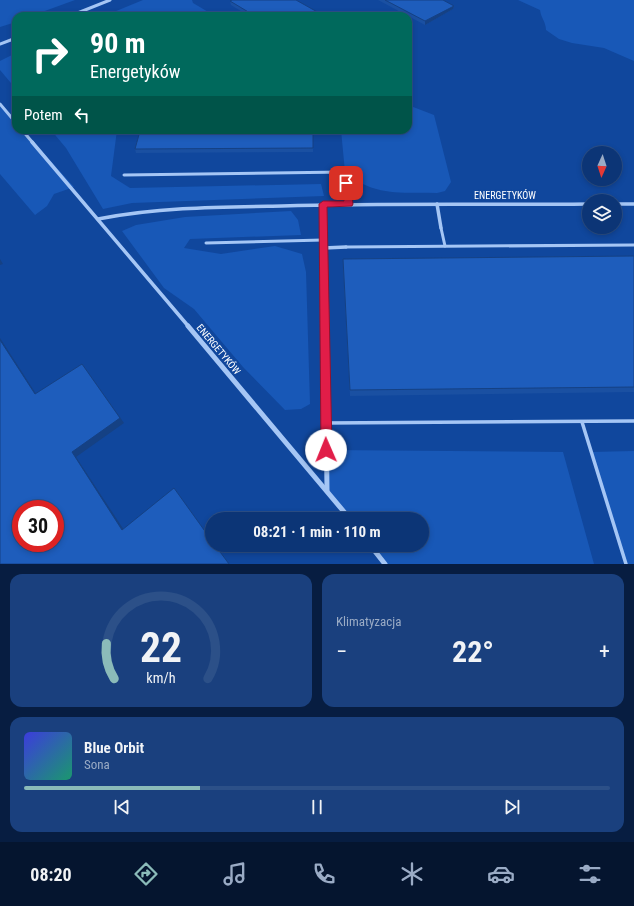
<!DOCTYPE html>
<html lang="pl">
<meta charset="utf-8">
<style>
body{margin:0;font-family:"Roboto Condensed",sans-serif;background:#1a407e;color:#f1f3f6;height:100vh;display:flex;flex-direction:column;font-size:15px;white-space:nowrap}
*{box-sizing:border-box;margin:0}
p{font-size:13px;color:#9aabc5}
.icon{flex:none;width:22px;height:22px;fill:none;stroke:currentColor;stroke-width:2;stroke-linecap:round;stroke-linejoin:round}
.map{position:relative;height:564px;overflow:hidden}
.panel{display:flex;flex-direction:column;gap:10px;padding:10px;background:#071d41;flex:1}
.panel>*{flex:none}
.hud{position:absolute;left:12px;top:12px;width:400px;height:122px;border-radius:12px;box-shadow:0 2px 6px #0003,0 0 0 1px #2c5088;background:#00695c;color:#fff;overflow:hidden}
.needle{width:26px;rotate:183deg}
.fabs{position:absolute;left:582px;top:146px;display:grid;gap:8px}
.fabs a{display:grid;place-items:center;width:40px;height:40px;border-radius:50%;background:#0c3576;box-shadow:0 2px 6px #0003,0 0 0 1px #2c5088;font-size:20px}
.speed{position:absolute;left:12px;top:500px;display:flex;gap:8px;font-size:20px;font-weight:700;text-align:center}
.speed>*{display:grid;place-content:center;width:52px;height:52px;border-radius:50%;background:#0c3576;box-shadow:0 2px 6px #0003,0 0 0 1px #2c5088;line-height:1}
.speed .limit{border:6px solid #d22;background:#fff;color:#111}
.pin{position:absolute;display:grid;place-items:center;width:34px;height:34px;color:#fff;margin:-17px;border-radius:8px;box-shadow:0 2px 6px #0006}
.me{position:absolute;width:44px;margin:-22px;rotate:359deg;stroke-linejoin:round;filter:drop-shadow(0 0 3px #0008)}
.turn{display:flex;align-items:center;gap:14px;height:84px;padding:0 12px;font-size:18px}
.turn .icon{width:52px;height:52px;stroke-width:2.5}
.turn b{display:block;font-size:28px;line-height:34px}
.then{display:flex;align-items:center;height:38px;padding:0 12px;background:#0003;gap:8px;font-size:15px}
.big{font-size:30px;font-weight:700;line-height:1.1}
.panel .tile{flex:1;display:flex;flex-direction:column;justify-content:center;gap:6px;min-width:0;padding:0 14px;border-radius:12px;background:#1a407e}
.panel .dial{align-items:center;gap:0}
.dial svg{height:104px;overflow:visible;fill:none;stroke:#2c5088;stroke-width:7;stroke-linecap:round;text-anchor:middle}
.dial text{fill:#f1f3f6;stroke:none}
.song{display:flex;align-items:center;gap:12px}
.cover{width:48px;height:48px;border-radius:6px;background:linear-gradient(135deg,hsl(240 70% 55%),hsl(160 70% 35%))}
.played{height:4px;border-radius:2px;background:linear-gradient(90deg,#8bbbb9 30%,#2c5088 30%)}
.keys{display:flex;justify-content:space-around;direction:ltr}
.heat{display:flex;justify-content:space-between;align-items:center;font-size:22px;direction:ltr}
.panel .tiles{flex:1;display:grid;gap:10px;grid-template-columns:1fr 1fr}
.tile:last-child{grid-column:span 2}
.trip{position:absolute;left:205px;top:512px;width:224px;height:40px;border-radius:20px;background:#0c3576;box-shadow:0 2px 6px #0003,0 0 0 1px #2c5088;font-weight:700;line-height:40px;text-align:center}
.tab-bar{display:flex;height:64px;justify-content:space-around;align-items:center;background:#05152f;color:#9aabc5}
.tab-bar .icon{width:28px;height:28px}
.tab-bar .active{color:#8bbbb9}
.tab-bar b{font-size:18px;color:#f1f3f6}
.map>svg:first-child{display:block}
.green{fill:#1858b7}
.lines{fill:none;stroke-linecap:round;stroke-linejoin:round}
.lane-far1{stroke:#a5c6f5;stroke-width:3}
.lane{stroke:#a5c6f5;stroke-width:3.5}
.street-far2{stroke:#a5c6f5;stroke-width:3}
.street-far1{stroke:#a5c6f5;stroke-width:3.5}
.street{stroke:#a5c6f5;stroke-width:5}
.wall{fill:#1a50a2}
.shaded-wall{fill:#154184}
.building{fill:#1e5dbc;stroke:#154184;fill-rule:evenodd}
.route{fill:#e11d48;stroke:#92132f}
.labels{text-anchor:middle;stroke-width:4;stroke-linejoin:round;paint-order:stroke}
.street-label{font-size:10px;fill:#fff;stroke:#10479d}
</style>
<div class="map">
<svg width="634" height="564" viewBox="0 0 634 564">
<rect width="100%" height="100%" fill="#10479d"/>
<!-- green -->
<g class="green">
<path d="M0 0H75L31 16H16V22L0 27Z"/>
<path d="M143 0H192L193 3 215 16H104Z"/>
<path d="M518 0H634V61L604 48 572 43 559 39 546 30C546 22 541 18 540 10Z"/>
<path d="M16 53V89L0 70V61Z"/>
<path d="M0 104 16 122V130H23L74 187 54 194 47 206 35 215 0 174Z"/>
<path d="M408 105 434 115 451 182 445 191 437 193C401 192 374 197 345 172L341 130H408Z"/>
<path d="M51 130H117L111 176 130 188 321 184 324 196 132 203 103 209 66 148Z"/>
<path d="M291 211 298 220 301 235 190 239 184 248 221 254 275 246 302 254 306 272 310 404 301 409 285 410 243 367 194 309 164 288 122 231 136 225 185 217Z"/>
<path d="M326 450 563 452 594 564H385L370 545H422V519H350L327 490Z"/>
<path d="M634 451V564H626L591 452Z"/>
</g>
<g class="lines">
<!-- lane-far1 -->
<g class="lane-far1">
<path d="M124 175 345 172 349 204"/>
<path d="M441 228 445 246"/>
<path d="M206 243 323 240"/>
<path d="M346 247 634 245"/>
</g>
<!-- lane -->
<g class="lane">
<path d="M582 422 626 564"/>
<path d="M326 423 634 421"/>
</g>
<!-- street-far2 -->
<g class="street-far2">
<path d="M70 16 110 0"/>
<path d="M0 44 16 38"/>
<path d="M0 104 16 123"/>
<path d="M22 130 33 143"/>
</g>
<!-- street-far1 -->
<g class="street-far1">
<path d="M32 142 189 327"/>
<path d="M323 204 325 327"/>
<path d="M437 204 441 228"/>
<path d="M615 204H634"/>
<path d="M98 219C159 207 220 207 282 206 385 203 487 205 589 204"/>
<path d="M324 248 346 247"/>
</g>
<!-- street -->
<g class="street">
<path d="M188 326 350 519"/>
<path d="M325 326 327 490"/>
<path d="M370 545 385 564"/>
</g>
</g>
<!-- wall -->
<g class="wall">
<path d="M378 0H443L454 6 453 9 425 25Z"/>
<path d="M230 1 321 14V16H249L231 5Z"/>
<path d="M313 130V152L136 153 135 149Z"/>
<path d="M634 256V392L350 396 343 266V259Z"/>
</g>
<!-- shaded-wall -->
<g class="shaded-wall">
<path d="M454 6 453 9 425 25V21Z"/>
<path d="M0 259 3 264 0 265Z"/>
<path d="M0 338 40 400 35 394 0 340Z"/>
<path d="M82 364 124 423 76 457 126 533 122 530 72 452Z"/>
</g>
<!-- building -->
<g class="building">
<path d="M232 0H296L321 14 317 16H255L230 1Z"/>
<path d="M385 0H443L454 6 425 21Z"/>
<path d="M313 130V148L135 149 140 131Z"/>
<path d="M634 256V387L350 390 343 259Z"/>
<path d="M0 340 35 394 82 364 120 418 72 452 122 530 174 488 212 541V545H215L229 564H0ZM21 509H55V543H21Z"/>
</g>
<!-- route -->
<path class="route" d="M346 180 350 183 353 204 352 206 327 207 332 450 330 454 326 455 322 454 321 450 319 204 323 201H344L343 183Z"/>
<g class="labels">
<!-- street labels -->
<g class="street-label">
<text x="505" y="199">ENERGETYKÓW</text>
<text transform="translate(219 349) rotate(50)" y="4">ENERGETYKÓW</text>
</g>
</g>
</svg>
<div class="fabs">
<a><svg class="needle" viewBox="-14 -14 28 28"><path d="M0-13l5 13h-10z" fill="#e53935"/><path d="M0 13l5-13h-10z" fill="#9aabc5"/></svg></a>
<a><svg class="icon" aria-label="layers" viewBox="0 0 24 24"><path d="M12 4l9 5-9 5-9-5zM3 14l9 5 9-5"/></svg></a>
</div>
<div class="speed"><div class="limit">30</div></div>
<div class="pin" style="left:346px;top:183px;background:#d93025"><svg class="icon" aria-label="arrive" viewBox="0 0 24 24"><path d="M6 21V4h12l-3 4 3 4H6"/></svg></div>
<svg class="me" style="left:326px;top:450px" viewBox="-20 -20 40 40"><circle r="19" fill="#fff"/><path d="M0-13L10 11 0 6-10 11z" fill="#e11d48"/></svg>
<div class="trip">08:21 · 1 min · 110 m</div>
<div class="hud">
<div class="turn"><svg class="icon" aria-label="right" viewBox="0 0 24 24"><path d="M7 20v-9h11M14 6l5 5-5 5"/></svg><div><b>90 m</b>Energetyków</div></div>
<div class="then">Potem<svg class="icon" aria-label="left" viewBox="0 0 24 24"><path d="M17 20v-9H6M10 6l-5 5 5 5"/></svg></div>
</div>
</div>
<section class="panel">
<div class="tiles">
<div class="tile dial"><svg viewBox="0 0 100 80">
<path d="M14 69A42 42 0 1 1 86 69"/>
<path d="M14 69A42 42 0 0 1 8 42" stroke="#8bbbb9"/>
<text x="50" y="56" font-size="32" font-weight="700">22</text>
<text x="50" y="72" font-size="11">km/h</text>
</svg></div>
<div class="tile"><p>Klimatyzacja</p>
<div class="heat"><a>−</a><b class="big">22°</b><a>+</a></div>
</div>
<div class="tile">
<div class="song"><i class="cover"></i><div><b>Blue Orbit</b><p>Sona</p></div></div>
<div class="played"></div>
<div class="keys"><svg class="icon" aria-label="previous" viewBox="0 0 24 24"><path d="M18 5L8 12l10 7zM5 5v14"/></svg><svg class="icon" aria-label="pause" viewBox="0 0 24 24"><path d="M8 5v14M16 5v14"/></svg><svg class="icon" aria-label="next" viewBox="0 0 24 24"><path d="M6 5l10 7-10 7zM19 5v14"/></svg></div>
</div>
</div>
</section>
<nav class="tab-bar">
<b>08:20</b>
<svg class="icon active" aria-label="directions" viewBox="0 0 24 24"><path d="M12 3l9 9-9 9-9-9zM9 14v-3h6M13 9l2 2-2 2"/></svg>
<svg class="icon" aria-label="music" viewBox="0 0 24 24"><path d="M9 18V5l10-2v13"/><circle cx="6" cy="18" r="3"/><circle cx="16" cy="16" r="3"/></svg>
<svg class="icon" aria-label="phone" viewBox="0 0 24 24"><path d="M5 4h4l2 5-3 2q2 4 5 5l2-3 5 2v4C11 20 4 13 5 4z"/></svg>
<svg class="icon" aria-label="climate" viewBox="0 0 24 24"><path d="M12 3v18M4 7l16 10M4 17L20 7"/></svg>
<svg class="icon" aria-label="car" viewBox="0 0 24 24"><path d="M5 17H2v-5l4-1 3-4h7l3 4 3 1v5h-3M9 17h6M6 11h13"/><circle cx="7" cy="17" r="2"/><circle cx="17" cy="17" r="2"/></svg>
<svg class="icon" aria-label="filters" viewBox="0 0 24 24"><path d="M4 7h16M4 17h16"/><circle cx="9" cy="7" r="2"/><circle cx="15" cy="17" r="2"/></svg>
</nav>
